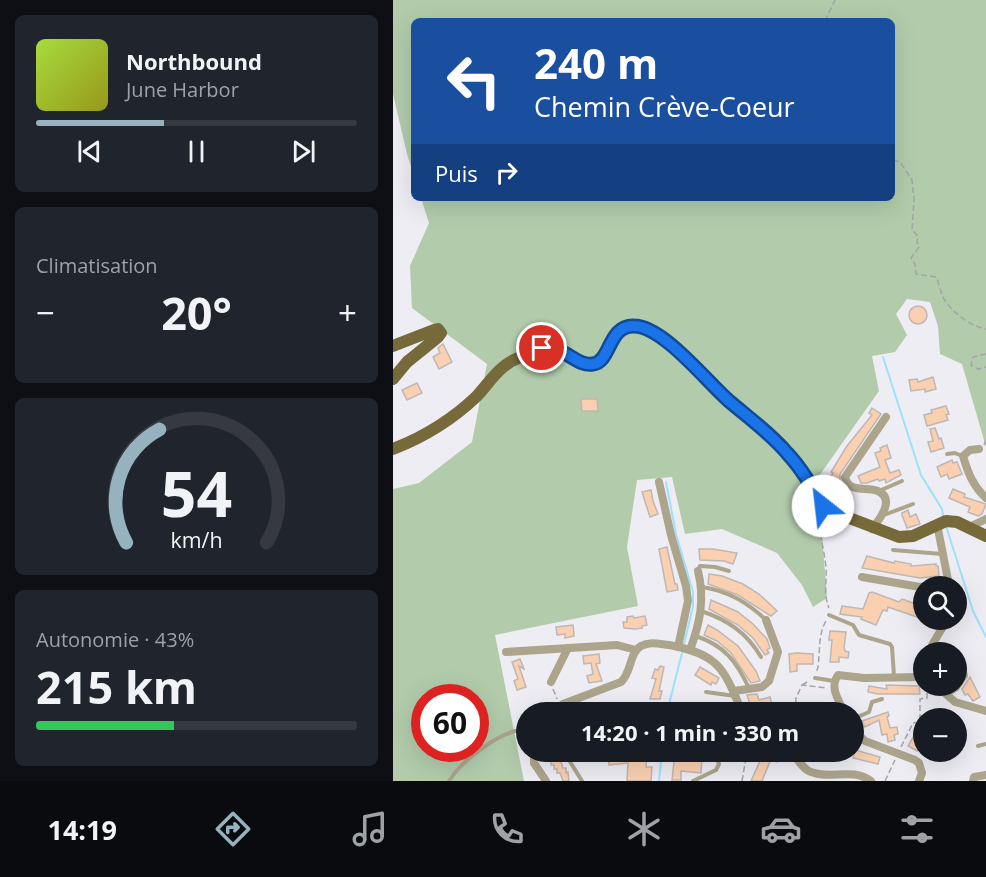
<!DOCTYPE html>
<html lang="fr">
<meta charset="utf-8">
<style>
body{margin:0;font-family:"Open Sans",sans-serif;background:#20242c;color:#f1f3f6;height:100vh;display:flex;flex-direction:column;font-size:22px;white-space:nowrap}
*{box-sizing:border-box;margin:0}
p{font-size:20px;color:#9ea1a6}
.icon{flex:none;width:33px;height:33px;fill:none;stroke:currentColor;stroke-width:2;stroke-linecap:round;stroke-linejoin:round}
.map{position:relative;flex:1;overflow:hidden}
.details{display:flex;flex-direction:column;gap:15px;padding:15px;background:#0d0f14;width:393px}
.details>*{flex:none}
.hud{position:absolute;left:18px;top:18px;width:484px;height:183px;border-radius:9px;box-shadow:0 6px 24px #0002;background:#1a4fa0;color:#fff;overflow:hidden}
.tools{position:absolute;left:520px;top:576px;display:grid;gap:12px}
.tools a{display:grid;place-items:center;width:54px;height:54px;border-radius:50%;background:#171b24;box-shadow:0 6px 24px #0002;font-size:30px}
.speed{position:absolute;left:18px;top:684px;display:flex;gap:12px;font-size:30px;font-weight:700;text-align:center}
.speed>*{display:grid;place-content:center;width:78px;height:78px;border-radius:50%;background:#171b24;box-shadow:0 6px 24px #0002;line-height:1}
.speed .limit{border:9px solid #d22;background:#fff;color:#111}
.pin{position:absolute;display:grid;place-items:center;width:51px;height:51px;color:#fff;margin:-26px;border:3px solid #fff;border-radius:50%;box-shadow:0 2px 6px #0007}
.me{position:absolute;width:66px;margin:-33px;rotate:331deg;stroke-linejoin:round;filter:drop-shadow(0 0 4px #0008)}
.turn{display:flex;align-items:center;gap:21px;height:126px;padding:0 24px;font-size:27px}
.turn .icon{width:78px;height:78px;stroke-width:2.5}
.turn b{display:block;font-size:42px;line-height:51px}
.then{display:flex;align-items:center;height:57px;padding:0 24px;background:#0003;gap:12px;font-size:22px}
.big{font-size:45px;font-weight:700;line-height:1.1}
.details .card{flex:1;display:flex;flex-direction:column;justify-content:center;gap:9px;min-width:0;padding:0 21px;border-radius:9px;background:#20242c}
.details .dial{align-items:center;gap:0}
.dial svg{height:156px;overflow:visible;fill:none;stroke:#363941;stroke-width:7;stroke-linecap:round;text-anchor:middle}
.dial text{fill:#f1f3f6;stroke:none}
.song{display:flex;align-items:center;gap:18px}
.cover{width:72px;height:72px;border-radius:9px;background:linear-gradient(135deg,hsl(80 70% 55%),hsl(60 70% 35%))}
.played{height:6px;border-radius:3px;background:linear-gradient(90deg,#96b2be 40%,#363941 40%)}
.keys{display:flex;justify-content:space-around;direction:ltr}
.heat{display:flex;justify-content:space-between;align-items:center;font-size:33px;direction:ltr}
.charge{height:9px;border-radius:4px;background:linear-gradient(90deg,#34c759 43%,#363941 0)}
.trip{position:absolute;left:123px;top:702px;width:348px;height:60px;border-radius:30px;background:#171b24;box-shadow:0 6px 24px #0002;font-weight:700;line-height:60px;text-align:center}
.tabs{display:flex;height:96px;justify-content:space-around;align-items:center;background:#090b0e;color:#9ea1a6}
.tabs .icon{width:42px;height:42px}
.tabs .on{color:#96b2be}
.tabs b{font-size:27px;color:#f1f3f6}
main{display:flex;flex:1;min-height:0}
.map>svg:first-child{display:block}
.green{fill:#b1cbab;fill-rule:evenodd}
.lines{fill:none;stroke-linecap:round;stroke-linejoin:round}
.stream{stroke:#9de0ff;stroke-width:2}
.building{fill:#fbd0b1;stroke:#beb7b3;stroke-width:1.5}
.path{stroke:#a4a4a9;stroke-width:1.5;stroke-dasharray:6 3;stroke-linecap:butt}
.service{stroke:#aca58c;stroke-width:4}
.minor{stroke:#aca58c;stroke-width:8}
.primary{stroke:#76693a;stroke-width:12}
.route-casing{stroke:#114b97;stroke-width:15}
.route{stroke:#1a73e8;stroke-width:10}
</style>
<main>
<section class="details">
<div class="card">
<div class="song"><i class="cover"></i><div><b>Northbound</b><p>June Harbor</p></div></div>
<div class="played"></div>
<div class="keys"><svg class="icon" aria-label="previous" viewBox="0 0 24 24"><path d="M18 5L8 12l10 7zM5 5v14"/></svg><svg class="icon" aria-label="pause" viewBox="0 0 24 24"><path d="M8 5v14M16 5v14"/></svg><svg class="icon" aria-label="next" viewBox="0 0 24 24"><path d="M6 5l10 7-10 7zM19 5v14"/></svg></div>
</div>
<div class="card"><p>Climatisation</p>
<div class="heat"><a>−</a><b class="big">20°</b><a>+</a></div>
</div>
<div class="card dial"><svg viewBox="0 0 100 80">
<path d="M14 69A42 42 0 1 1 86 69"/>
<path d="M14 69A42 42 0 0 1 31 11" stroke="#96b2be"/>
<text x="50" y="56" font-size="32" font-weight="700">54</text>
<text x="50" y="72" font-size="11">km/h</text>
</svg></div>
<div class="card"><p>Autonomie · 43%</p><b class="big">215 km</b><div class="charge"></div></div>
</section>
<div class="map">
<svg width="593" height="781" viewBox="0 0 593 781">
<rect width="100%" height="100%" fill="#eeedf4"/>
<!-- green -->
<path class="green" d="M0 0H593V447L569 364 547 354 545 326 537 302 514 299 503 314 514 335 502 352 479 356 486 391 414 493 427 510 434 598 420 607 409 585 384 553 329 529 292 534 279 477 244 480 234 547 245 606 102 635 131 781H0V489L26 483 79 442 94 364 19 308 17 266 36 223 28 198H500V21H21V176L14 154 0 94ZM32 698H82V748H32Z"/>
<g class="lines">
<!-- stream -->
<g class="stream">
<path d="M490 357 528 475 549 509 550 516"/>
<path d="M273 482 283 534 300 592V606L291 644"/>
<path d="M553 526 580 611 593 637"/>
<path d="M274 712 289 653"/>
<path d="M266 781 269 752"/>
</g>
</g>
<!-- building -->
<g class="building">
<circle cx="525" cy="315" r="9"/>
<path d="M50 344 59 362 46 369 40 357 47 353 45 348Z"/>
<path d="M540 377 543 389 532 392V389L518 391 516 380 524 379 525 382Z"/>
<path d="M24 383 29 393 14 400 9 390Z"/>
<path d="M188 399H204L205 411H189Z"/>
<path d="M553 406 556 414 553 415 555 420 534 426 531 415 539 413 538 410Z"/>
<path d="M479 408 488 414 447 474V481L444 484 436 479 440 473 438 472 454 446 479 415 476 413Z"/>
<path d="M542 428 546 439 548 438 551 448 538 452 535 442 540 441 537 429Z"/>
<path d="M494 445 498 458 492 460 497 473 506 470 508 475 493 483 492 479 486 481 485 479 474 483H468L465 476 487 467 482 453 488 451 487 448Z"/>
<path d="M559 460 560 463 564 462 569 474 556 479 554 474 548 477 544 467Z"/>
<path d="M560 489 572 494 571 497 593 504 589 514 585 516 575 512 577 507 556 498Z"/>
<path d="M258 490 260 501 265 514 257 517 249 492Z"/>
<path d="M515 510 517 517 523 514 527 524 514 528 509 515V513Z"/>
<path d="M274 547 282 584H284L285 590 274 592 266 549Z"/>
<path d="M306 549H320L344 553 340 564 331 561 307 560Z"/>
<path d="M474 556 501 563 502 561 518 564V566L543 564V566H545L546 576 527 578 469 568Z"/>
<path d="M316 574 329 576 350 584 366 594 384 611 378 616 345 595 315 584Z"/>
<path d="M479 592 506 602 509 599 526 605 524 617 495 607 494 611 490 610 483 625 468 619 469 617 447 614 449 606 470 609 476 593Z"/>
<path d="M318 600 345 612 360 624 374 639 377 648 374 650 376 653 372 655 360 638 345 625 316 609Z"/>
<path d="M240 616 241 618 252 616 254 625 249 626V628L242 629 231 628 230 622H234V617Z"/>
<path d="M180 625 181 636 172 638V634L164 635 163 627Z"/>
<path d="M315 625 324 630 345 646 363 671 367 681 358 683 338 653 324 641 311 635Z"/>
<path d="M437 631 453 632 451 648 452 651 456 652 455 658 446 657V662H437L439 640H436Z"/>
<path d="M404 653 420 654V664H404V671L397 672 396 654Z"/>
<path d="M206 654 207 663 203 664 209 681 196 683 194 676 200 674 198 663 191 664 190 656Z"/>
<path d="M127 659 131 669 126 666 133 687 124 690 121 681 125 679 119 662Z"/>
<path d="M267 666 271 667 266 691H269L267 699H257L263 679 259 678 262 669 265 670Z"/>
<path d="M307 667 326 678 323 684 319 682 318 685 302 675Z"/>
<path d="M577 677 587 697 580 701 575 694 572 695 569 689Z"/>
<path d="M493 685 526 686 527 694H485L475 692 476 686 494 689Z"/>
<path d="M364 694 366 700 377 697 379 704 358 708 354 695Z"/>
<path d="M495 712 496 716 494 717 497 728 504 727 505 734 501 735 502 740 495 742 494 734 489 735 486 720 472 727 469 721Z"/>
<path d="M526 727 531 729V732L526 743 528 744 524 751 515 746Z"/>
<path d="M462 750 487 757 485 764 460 758Z"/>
<path d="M155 752H161V755H164V759H167L170 768H173V773L175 772 176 781H170L167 773H164V769H161V765H158V760H156Z"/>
<path d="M282 752H291L290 756 309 757 308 773 288 771V780H279Z"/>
<path d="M371 752H388L384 762 378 759 369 781H358Z"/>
<path d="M236 754 254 755 253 767H259L258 781H234L235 763 216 765 215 756Z"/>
</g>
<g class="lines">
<!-- path -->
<g class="path">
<path d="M432 21 442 0"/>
<path d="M500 160 507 162 519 180 521 200 519 230 525 236 524 242 526 247 518 258 522 264 523 274 543 277C547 284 547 293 551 299 560 313 577 326 593 329"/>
<path d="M593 354 580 357 578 365 585 369 593 367"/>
<path d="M591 445 593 440"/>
<path d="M428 516C425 534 432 551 433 569 434 584 430 593 436 608"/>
<path d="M424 671C428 655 424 636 433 621"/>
<path d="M409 685 416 681"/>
<path d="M160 689 164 699"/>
<path d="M402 712 403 698 409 685 434 688"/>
<path d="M508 747 520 723 527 722V699L534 698V686"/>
<path d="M349 781 354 752"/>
<path d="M492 781 502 760"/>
</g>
<!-- service -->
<g class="service">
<path d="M554 454 562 453 569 456"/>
<path d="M486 491 509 481"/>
<path d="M491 515 520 504"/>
<path d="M500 550 549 554"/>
<path d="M305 570 307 566 322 567 336 571"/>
<path d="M309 587C335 591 354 602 373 620"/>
<path d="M308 611C335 620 354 633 368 657"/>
<path d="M436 615 460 625 466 635 497 644 499 647 501 676"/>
<path d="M303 636C332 646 343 661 356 688"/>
<path d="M422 678 441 681"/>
<path d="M313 692 342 696"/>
<path d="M554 695 564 689 573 676 570 662"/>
<path d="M460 719 476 712 479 702 489 699"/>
<path d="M585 746 593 744"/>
<path d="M171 752 189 781"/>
<path d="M56 781C69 760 108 730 134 729"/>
<path d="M300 781 323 770 326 764 323 757 317 752"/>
</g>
<!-- minor -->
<g class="minor">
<path d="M586 449 577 450 570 456C575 473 580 486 593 498"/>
<path d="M266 482 278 535 293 586 295 601 285 647"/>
<path d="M544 524 556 585"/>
<path d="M574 528 593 519"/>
<path d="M479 529C486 520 503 499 485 491 473 486 456 494 452 477L493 417"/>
<path d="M469 577 527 587 555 583"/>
<path d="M297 650C307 623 312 599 305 571"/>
<path d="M113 652 224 645 243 650"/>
<path d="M537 652 539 645 554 620"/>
<path d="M158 682 175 648"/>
<path d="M544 686 562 702 593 711"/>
<path d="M341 691 369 687 376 681 385 652 373 620"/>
<path d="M159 712 170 704 228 682C239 672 236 653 248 646 257 641 266 644 276 645 326 654 331 669 349 712"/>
<path d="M451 712C446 700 436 688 445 675L471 678 531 677"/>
<path d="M460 730 472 741 522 760 526 763 529 773 526 781"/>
<path d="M141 752V763L153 781"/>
<path d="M399 752C404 759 410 769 418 772 438 780 459 767 478 781"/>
<path d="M580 781 581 777 593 775"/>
</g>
<!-- primary -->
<g class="primary">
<path d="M0 346 41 330 45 329 48 333 45 337 14 362 0 379"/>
<path d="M0 449C31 437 60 419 84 396 96 383 106 366 123 359 145 349 156 344 178 357 185 361 191 365 199 364 218 363 215 327 239 325 267 324 314 381 334 399 354 418 377 433 395 454 402 461 409 470 414 479 422 491 426 503 438 511L506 537 520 536 553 521 564 522 593 536"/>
</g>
</g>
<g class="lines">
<defs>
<path id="route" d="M149 348C155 348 161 349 167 351 178 355 187 366 200 364 218 362 215 325 241 326 270 326 314 382 336 401 356 418 377 433 394 453 409 469 419 487 430 506"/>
</defs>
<!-- route casing -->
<use href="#route" class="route-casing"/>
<!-- route -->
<use href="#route" class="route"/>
</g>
</svg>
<div class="tools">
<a><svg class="icon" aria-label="search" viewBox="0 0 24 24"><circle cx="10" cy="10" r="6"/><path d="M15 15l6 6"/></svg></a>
<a>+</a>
<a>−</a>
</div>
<div class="speed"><div class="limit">60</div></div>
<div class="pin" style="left:149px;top:348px;background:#d93025"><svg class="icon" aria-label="arrive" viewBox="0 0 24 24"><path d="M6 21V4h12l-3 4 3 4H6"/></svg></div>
<svg class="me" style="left:430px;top:506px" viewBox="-20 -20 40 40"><circle r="19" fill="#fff"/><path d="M0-13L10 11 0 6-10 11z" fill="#1a73e8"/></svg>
<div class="trip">14:20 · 1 min · 330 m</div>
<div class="hud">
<div class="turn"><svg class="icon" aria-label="left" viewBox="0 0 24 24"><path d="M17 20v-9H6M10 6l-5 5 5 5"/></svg><div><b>240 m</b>Chemin Crève-Coeur</div></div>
<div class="then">Puis<svg class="icon" aria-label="right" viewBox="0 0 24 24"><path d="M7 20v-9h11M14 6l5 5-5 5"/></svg></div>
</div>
</div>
</main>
<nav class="tabs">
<b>14:19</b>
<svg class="icon on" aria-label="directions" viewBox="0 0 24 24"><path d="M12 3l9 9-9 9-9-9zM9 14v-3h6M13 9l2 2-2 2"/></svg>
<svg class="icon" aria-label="music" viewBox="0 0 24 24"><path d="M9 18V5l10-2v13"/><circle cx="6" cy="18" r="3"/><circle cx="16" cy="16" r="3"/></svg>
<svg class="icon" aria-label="phone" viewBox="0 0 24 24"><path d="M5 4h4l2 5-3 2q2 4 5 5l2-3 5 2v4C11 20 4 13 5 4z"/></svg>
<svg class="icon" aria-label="climate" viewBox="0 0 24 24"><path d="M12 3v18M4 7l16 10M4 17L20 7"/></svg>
<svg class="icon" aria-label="car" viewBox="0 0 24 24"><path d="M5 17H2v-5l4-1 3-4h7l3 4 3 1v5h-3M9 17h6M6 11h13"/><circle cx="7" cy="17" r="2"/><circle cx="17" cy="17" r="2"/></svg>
<svg class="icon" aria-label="filters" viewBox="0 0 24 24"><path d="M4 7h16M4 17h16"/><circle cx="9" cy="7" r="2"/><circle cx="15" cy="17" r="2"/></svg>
</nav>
